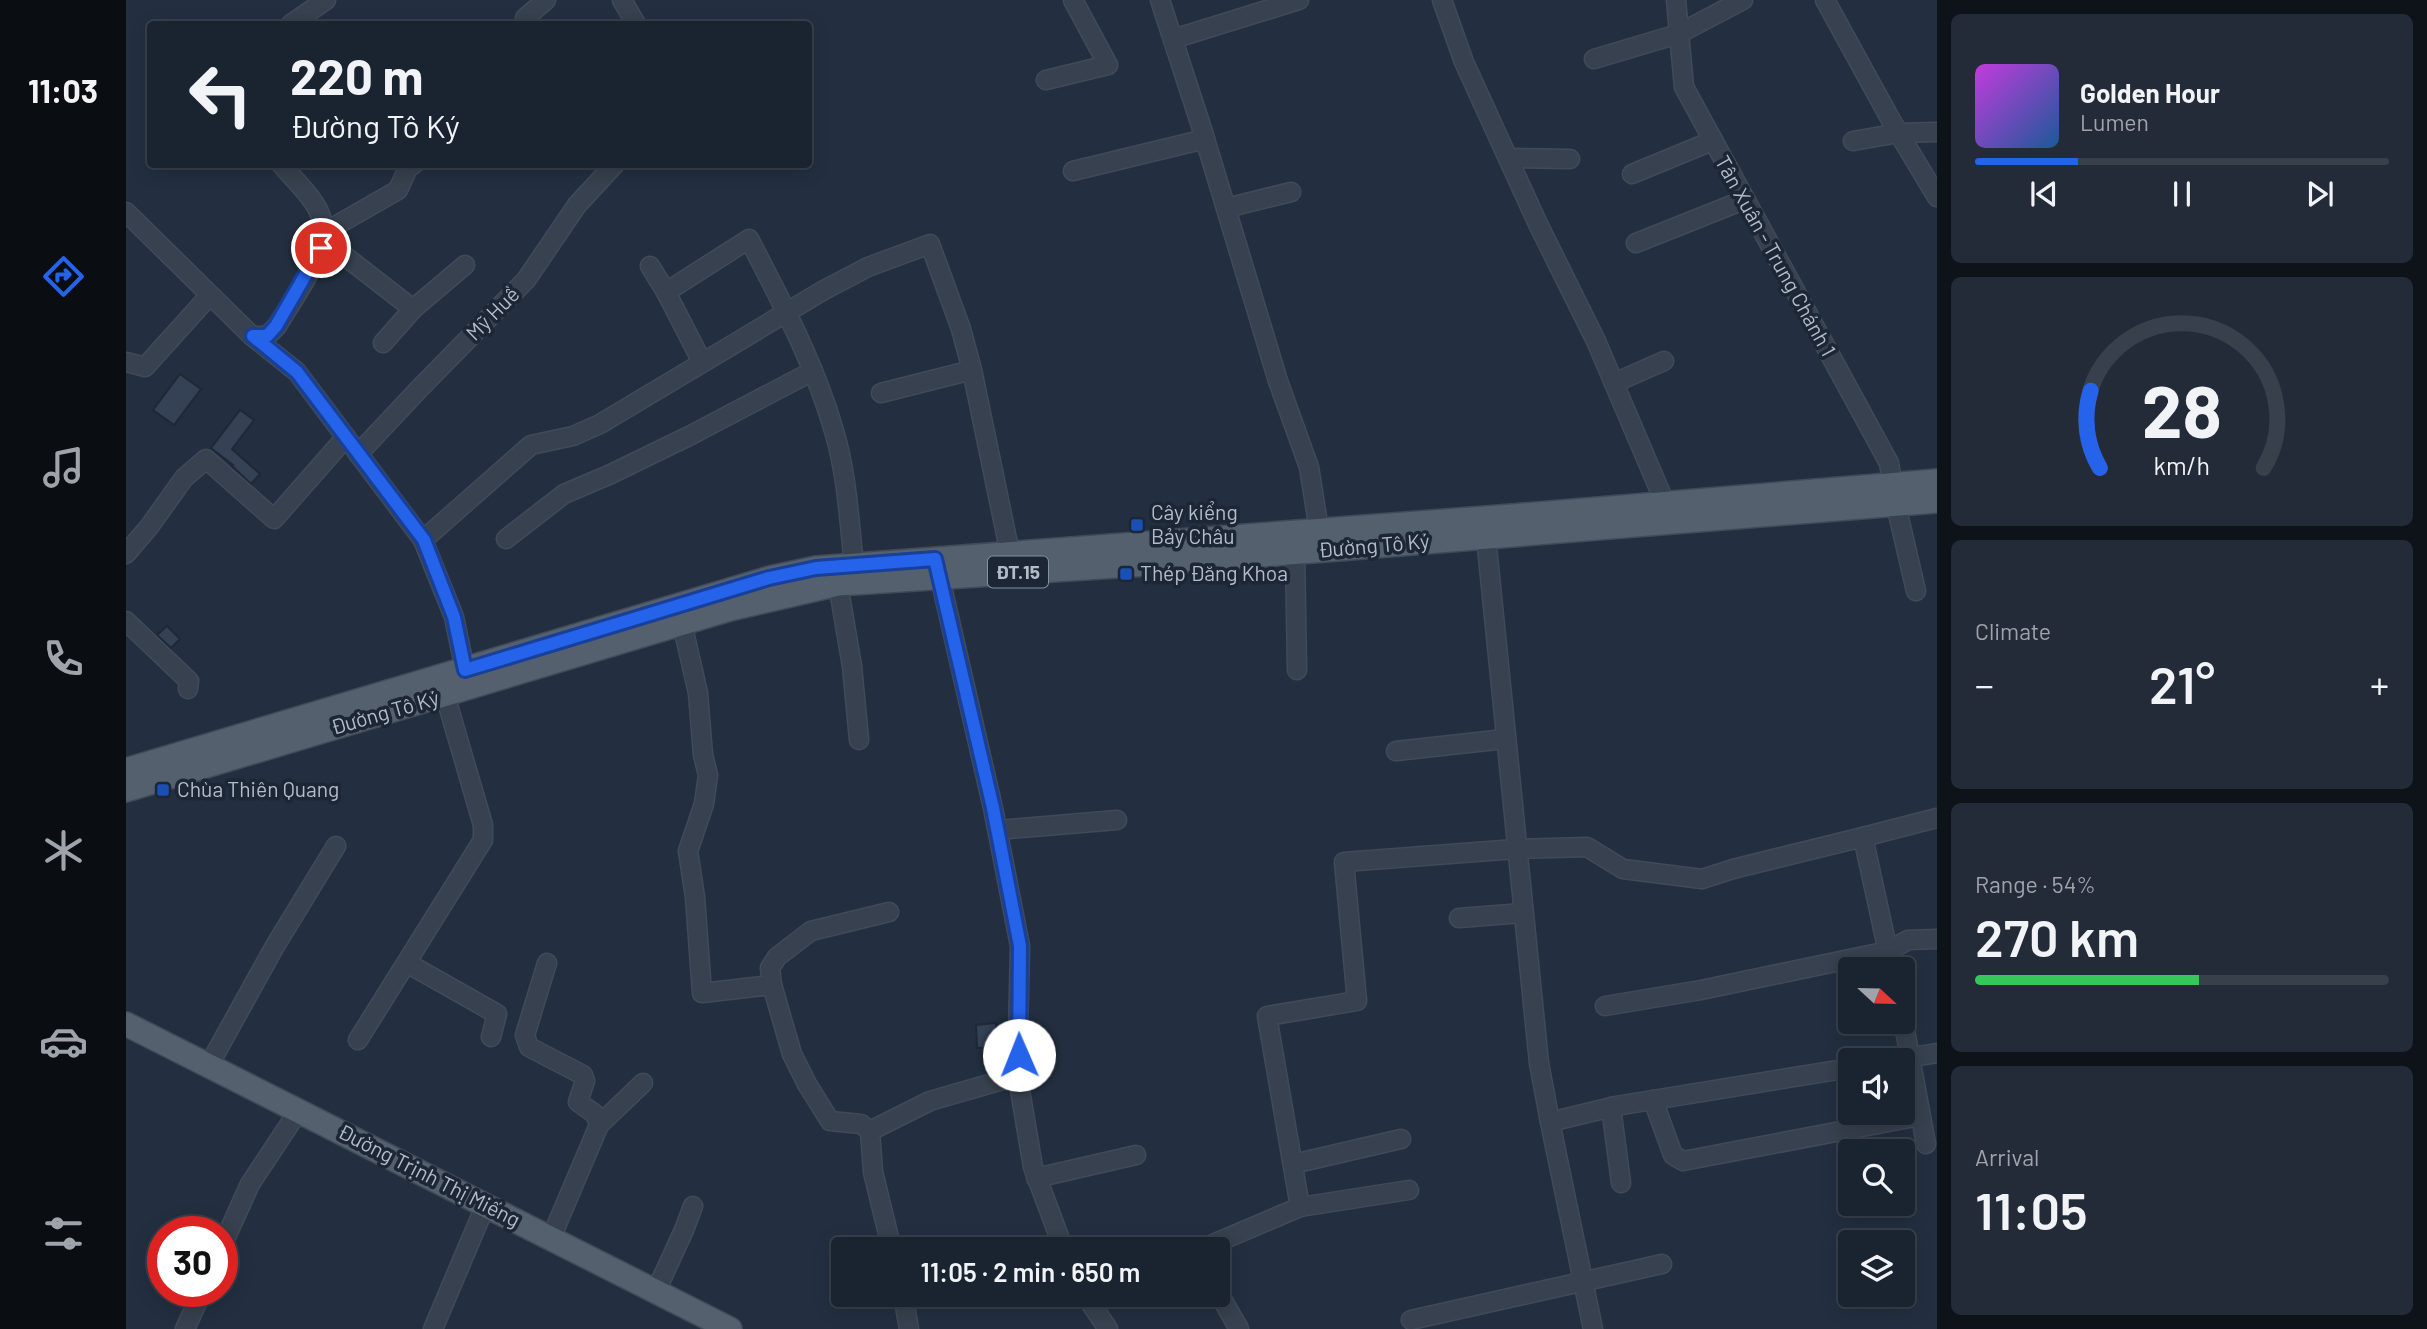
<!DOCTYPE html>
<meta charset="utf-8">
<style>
body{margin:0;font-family:Barlow,sans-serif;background:#232b38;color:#f1f3f6;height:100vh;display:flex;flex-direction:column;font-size:26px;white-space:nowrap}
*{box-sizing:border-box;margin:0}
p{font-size:23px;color:#9fa4ab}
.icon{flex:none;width:38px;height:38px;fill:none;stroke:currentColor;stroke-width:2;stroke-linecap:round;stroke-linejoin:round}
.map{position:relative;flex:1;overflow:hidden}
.side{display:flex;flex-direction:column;gap:14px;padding:14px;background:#0e131a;width:490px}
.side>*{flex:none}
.guide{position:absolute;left:21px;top:21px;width:665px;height:147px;border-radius:7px;box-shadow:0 4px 18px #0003,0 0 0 2px #38404c;background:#1a2330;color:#f1f3f6;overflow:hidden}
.needle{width:46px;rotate:112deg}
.controls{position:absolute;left:1712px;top:957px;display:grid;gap:14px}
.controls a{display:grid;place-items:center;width:77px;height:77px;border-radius:7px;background:#1a2330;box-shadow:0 4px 18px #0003,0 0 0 2px #38404c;font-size:35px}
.speed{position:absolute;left:21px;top:1216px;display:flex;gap:14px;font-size:35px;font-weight:700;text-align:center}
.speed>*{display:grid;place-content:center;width:91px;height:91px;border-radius:50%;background:#1a2330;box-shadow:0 4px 18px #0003,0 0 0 2px #38404c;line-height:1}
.speed .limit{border:10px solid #d22;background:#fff;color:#111}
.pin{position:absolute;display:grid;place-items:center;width:60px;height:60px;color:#fff;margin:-30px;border:4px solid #fff;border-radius:50%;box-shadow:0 2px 7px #0007}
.me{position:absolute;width:77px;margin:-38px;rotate:359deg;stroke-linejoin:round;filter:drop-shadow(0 0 5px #0008)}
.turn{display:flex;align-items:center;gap:24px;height:147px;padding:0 28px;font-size:32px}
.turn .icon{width:91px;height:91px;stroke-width:2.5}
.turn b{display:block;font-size:49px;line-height:60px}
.big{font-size:52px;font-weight:600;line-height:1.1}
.side .widget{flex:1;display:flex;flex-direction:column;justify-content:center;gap:10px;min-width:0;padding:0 24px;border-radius:10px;background:#232b38}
.side .dial{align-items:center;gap:0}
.dial svg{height:182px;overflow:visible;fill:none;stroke:#38404c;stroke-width:7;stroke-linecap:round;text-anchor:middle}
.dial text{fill:#f1f3f6;stroke:none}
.song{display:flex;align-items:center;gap:21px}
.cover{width:84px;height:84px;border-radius:10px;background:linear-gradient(135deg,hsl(290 70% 55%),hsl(210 70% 35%))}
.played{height:7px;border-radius:4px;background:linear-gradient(90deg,#2563eb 25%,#38404c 25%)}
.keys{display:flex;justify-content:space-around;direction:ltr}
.heat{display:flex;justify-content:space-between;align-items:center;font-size:38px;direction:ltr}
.charge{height:10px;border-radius:5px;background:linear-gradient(90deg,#34c759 54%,#38404c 0)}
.trip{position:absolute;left:705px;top:1237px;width:399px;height:70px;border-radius:7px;background:#1a2330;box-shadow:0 4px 18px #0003,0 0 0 2px #38404c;font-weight:600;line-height:70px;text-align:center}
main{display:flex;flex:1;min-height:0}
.tab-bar{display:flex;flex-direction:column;width:126px;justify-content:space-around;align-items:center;background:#0a0e13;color:#9fa4ab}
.tab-bar .icon{width:49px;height:49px}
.tab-bar .on{color:#2563eb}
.tab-bar b{font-size:32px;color:#f1f3f6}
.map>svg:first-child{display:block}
.building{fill:#354256;stroke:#1e2836;stroke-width:2}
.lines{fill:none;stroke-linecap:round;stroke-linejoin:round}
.minor-casing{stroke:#414a58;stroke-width:21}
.major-casing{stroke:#414a58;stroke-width:26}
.minor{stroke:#37414f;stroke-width:18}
.major{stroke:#55606f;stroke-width:23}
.route-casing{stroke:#184099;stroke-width:18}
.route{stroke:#2563eb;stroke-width:12}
.transit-dot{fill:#1a4fb4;stroke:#1c2634;stroke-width:2.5}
.labels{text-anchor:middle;stroke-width:7;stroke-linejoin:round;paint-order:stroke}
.shield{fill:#1c2634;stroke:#868f9d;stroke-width:2}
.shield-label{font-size:19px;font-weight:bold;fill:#b4bcca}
.street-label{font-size:21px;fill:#b4bcca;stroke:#1c2634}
.poi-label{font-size:21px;fill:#b4bcca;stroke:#1c2634;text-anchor:start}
</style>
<main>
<nav class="tab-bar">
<b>11:03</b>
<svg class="icon on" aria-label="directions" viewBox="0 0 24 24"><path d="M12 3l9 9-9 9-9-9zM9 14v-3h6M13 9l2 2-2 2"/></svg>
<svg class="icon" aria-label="music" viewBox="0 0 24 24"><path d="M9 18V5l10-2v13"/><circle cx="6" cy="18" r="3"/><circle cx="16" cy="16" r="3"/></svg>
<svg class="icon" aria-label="phone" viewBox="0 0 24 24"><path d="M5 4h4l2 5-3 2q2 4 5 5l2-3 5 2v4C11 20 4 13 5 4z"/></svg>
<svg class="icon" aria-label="climate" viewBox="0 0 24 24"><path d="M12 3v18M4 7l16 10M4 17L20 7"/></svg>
<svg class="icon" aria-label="car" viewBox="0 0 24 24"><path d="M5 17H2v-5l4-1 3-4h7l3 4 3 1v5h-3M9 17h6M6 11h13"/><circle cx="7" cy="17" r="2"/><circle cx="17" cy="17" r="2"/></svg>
<svg class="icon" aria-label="filters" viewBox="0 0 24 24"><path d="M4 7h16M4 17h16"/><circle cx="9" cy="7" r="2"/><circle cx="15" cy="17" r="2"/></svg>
</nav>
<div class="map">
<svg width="1811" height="1329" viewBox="0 0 1811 1329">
<rect width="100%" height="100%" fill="#232f40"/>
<!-- building -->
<g class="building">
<path d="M54 374 75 389 48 425 27 410Z"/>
<path d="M114 410 128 420 106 449 134 474 125 484 106 466 107 465 85 448Z"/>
<path d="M41 626 54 639 45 648 31 635Z"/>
<path d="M870 1023 871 1047 851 1048 850 1025Z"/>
</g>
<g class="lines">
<defs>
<g id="minor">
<path d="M496 0 510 24"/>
<path d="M1034 0 1076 129 1152 381 1183 467 1193 530"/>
<path d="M1316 0 1338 62 1412 224 1470 341 1539 503"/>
<path d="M1550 0 1558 87 1763 463 1770 505 1790 591"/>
<path d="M1699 0 1766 122 1811 197"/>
<path d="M399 18 420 0"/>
<path d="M165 24 200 0"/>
<path d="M1047 39 1173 0"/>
<path d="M1468 59 1552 34 1617 0"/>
<path d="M920 80 982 65 947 0"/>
<path d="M1727 141 1773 133 1811 132"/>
<path d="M1382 158 1444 159"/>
<path d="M947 171 1079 139"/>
<path d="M1506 174 1586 141"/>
<path d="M1100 208 1165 192"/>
<path d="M0 212 126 336 171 372 297 540 328 617 339 670"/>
<path d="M197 233 272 190 282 168 288 164"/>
<path d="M1510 243 1618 200"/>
<path d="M195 248 220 257 287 309 339 265"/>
<path d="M524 266 540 292"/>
<path d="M126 336H141L151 326C167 298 205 251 195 217 189 198 168 180 155 164"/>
<path d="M257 343 287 309"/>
<path d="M0 362 19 367 84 295"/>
<path d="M576 362 540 292 623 239C655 301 689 364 708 431 721 474 723 520 728 564"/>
<path d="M1488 383 1538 361"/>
<path d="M755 393 846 370"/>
<path d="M232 454 294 388 400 280 451 205 489 164"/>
<path d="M1360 537 1413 1063 1424 1122"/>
<path d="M380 539 438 494 485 474 565 435 687 371"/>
<path d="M297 540 405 445 447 436 474 424 698 290 742 267 804 244 835 329 846 370 886 563"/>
<path d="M1169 553 1171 670"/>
<path d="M0 554 23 527 58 478 80 459 148 519 220 437"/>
<path d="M814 578 867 808 894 946 892 1036 894 1090 907 1167 938 1250"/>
<path d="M712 584 726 666 733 740"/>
<path d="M0 621 63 681 62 689"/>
<path d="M556 623 572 693 577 755 582 775 578 804 562 851 569 897 576 993 646 985 666 1054 681 1084 704 1121 735 1124 744 1131"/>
<path d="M1270 751 1379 739"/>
<path d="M872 830 991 820"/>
<path d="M1737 837 1811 818"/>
<path d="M1333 918 1397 913"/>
<path d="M281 963 371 1014 365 1037"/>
<path d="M421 963 399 1035 403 1047 457 1075 459 1081 452 1102 469 1114 473 1125 425 1238"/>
<path d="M646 985 644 968 651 957 685 931 763 912"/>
<path d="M1479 1006 1575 990 1762 951 1782 940 1811 939"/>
<path d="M1776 1014 1800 1144"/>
<path d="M232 1040 357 840V825L319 695"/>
<path d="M1767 1060 1811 1053"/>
<path d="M83 1065 149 946 210 846"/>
<path d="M1527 1100 1547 1155 1557 1161 1794 1116"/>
<path d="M1485 1107 1495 1183"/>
<path d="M473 1125 517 1083"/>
<path d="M744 1131 804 1101 894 1075"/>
<path d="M744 1131 747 1172 766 1250"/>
<path d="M1167 1164 1275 1139"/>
<path d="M910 1178 1010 1155"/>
<path d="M1174 1207 1283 1190"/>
<path d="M96 1246 124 1184 173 1110"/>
<path d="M1073 1250 1174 1207 1141 1016 1231 1001 1218 862 1390 849 1461 847 1497 869 1576 879 1607 869 1737 837 1766 970"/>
<path d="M530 1291 558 1230 567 1206"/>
<path d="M1092 1292 1113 1329"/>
<path d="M777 1295 783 1329"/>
<path d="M959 1295 982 1329"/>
<path d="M1285 1320 1536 1264"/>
<path d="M59 1329 76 1292"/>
<path d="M307 1329 360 1204"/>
<path d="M1467 1329 1424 1122 1490 1106 1724 1068"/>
</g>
<g id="major">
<path d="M0 770 644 578 690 568 1386 516 1811 481"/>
<path d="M0 790 604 609 712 584 1037 563 1811 501"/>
<path d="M0 1024 604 1329"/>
</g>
</defs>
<!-- minor casing -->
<use href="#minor" class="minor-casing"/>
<!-- major casing -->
<use href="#major" class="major-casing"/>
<!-- minor -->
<use href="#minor" class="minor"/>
<!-- major -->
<use href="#major" class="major"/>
</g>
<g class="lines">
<defs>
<path id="route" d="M195 248 150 326 141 336H127L171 372 298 540 328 617 339 670 643 578 690 568 809 559 867 808 894 946 893 1055"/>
</defs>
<!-- route casing -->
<use href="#route" class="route-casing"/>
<!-- route -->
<use href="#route" class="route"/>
</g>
<!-- markers -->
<g class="transit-dot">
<rect x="1004" y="518" width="14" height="14" rx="3.5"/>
<rect x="993" y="567" width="14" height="14" rx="3.5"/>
<rect x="30" y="783" width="14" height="14" rx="3.5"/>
</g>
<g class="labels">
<!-- shield labels -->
<rect class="shield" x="862" y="556.5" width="60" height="31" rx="5"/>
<g class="shield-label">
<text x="892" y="579">ĐT.15</text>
</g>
<!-- street labels -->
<g class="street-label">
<text transform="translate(1649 256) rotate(61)" y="7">Tân Xuân - Trung Chánh 1</text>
<text transform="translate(367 314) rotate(-45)" y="7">Mỹ Huề</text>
<text transform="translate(1248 546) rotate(-5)" y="7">Đường Tô Ký</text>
<text transform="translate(259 713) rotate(-16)" y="7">Đường Tô Ký</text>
<text transform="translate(303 1176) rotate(27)" y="7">Đường Trịnh Thị Miếng</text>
</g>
<!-- poi labels -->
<g class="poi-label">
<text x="1025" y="520">Cây kiểng<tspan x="1025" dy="24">Bảy Châu</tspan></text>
<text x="1014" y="581">Thép Đăng Khoa</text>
<text x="51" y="797">Chùa Thiên Quang</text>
</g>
</g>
</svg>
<div class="controls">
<a><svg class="needle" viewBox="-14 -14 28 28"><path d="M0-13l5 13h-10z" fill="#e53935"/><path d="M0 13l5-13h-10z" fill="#9fa4ab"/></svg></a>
<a><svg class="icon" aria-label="sound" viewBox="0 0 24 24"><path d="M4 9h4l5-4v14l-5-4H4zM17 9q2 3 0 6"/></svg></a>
<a><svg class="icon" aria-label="search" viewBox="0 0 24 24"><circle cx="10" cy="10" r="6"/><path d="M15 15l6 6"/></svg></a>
<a><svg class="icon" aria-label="layers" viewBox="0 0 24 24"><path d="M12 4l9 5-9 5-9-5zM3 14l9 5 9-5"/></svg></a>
</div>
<div class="speed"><div class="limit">30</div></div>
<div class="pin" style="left:195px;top:248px;background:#d93025"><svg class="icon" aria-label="arrive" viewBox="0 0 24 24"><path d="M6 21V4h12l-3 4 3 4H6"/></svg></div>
<svg class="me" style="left:893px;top:1055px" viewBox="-20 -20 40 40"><circle r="19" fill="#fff"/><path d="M0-13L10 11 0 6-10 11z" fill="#2563eb"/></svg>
<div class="trip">11:05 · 2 min · 650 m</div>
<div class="guide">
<div class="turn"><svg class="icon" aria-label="left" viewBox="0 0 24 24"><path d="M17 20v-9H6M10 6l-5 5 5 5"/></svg><div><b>220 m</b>Đường Tô Ký</div></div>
</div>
</div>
<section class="side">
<div class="widget">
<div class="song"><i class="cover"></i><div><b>Golden Hour</b><p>Lumen</p></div></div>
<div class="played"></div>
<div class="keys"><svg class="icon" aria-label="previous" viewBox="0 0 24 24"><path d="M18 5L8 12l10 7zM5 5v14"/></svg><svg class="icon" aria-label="pause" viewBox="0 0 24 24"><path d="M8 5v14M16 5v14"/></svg><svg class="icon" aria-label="next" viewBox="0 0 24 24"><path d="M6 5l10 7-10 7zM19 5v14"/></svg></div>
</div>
<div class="widget dial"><svg viewBox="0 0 100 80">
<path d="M14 69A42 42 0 1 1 86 69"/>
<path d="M14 69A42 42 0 0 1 10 35" stroke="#2563eb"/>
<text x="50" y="56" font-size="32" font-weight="700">28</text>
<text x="50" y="72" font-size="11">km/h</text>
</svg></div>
<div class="widget"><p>Climate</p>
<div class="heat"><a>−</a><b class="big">21°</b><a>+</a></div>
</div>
<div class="widget"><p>Range · 54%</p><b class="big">270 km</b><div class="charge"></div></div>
<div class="widget"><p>Arrival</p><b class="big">11:05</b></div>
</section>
</main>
